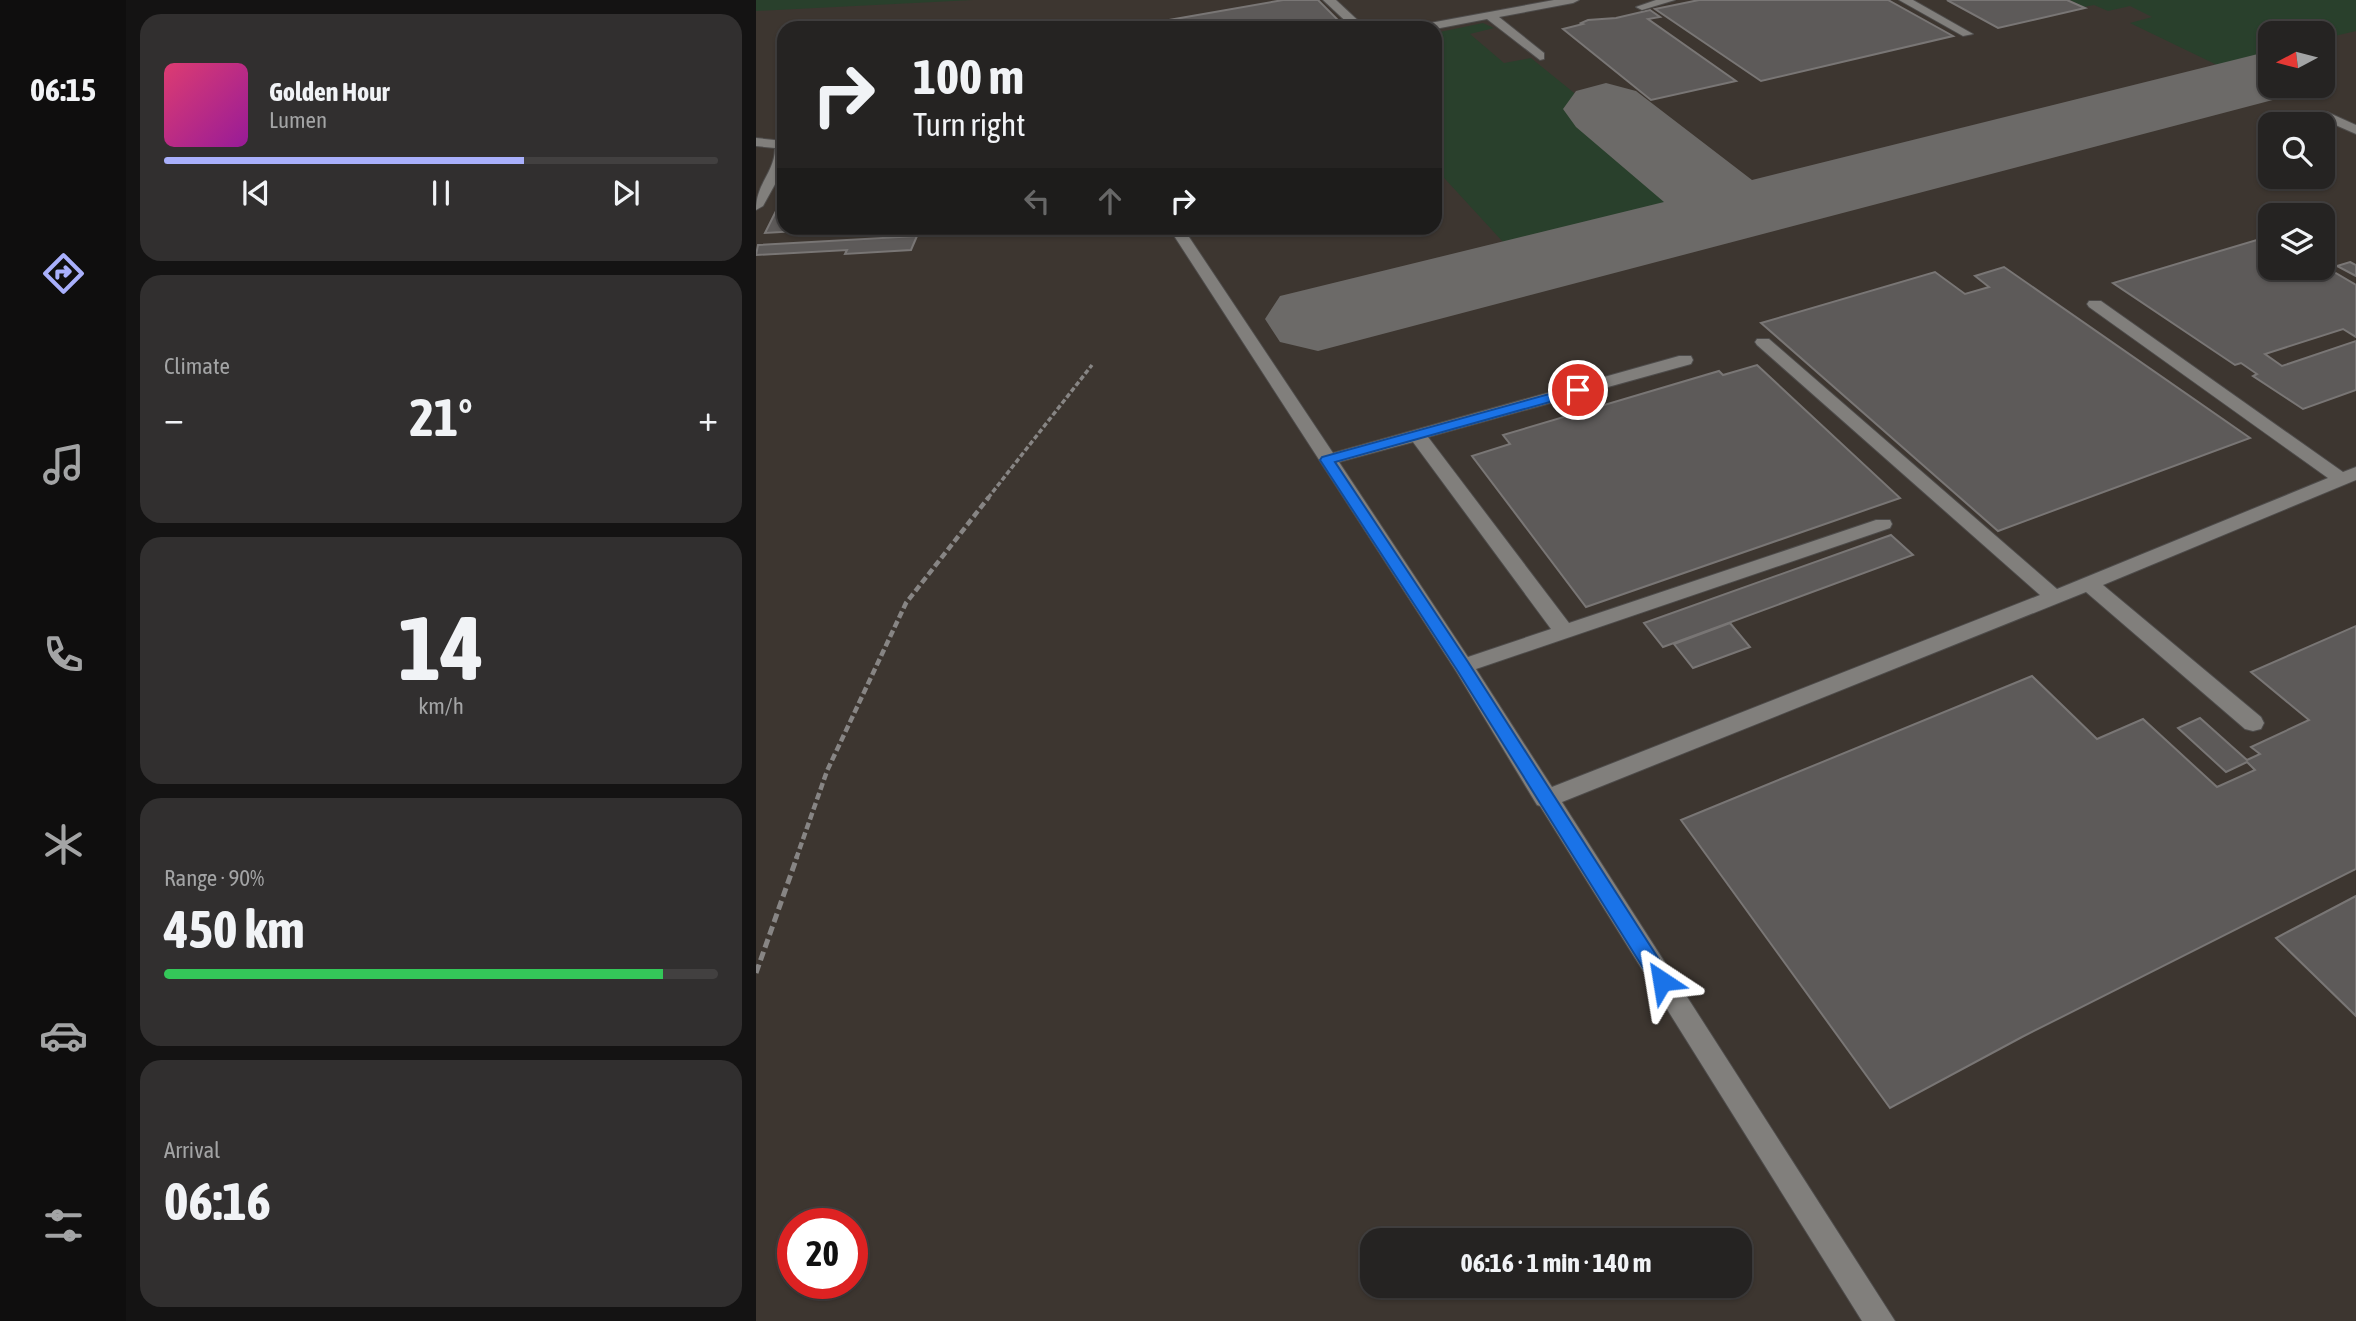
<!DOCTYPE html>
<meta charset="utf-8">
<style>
body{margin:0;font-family:"Asap Condensed",sans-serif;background:#312f2f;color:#f1f3f6;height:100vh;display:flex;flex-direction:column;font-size:26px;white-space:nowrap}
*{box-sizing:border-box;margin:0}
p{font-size:23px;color:#a3a4a5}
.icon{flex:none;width:38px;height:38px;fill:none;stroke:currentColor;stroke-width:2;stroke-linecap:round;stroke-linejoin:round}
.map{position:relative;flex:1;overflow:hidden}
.sheet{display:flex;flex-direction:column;gap:14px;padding:14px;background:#141313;width:630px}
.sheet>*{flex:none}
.hud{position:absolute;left:21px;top:21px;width:665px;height:214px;border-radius:21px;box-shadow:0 2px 5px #0004,0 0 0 2px #424040;background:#252322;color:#f1f3f6;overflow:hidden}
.needle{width:46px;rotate:263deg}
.buttons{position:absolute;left:1502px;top:21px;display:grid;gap:14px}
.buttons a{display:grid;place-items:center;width:77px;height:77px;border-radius:14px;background:#252322;box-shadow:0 2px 5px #0004,0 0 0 2px #424040;font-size:35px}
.speed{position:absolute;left:21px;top:1208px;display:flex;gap:14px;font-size:35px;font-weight:700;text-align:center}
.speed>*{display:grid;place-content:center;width:91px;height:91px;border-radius:50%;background:#252322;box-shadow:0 2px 5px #0004,0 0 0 2px #424040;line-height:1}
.speed .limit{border:10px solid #d22;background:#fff;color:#111}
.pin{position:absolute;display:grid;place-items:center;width:60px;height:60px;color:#fff;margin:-30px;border:4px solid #fff;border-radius:50%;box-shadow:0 2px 7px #0007}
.me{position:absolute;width:77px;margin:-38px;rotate:327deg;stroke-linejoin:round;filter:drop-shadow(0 0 5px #0008)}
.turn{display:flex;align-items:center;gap:24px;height:147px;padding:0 21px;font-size:32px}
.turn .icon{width:91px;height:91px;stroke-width:2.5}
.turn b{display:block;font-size:49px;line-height:60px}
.lanes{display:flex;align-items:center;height:66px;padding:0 21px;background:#0003;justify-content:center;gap:35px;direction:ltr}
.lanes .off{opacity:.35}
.big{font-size:52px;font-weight:700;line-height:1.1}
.sheet .widget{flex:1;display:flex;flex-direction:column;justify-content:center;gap:10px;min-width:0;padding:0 24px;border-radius:21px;background:#312f2f}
.sheet .dial{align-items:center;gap:0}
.dial b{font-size:91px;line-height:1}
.song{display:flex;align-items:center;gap:21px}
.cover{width:84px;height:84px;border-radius:10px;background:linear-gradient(135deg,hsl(340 70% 55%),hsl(300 70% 35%))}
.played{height:7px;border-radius:4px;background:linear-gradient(90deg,#a9b0fc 65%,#424040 65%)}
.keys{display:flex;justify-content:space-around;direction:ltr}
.heat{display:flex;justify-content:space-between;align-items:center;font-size:38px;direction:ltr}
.charge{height:10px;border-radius:5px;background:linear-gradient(90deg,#34c759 90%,#424040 0)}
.trip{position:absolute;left:604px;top:1228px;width:392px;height:70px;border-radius:21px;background:#252322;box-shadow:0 2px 5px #0004,0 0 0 2px #424040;font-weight:700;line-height:70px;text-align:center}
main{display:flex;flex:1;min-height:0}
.tabs{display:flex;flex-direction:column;width:126px;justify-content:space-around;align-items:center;background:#0f0e0e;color:#a3a4a5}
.tabs .icon{width:49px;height:49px}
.tabs .active{color:#a9b0fc}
.tabs b{font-size:32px;color:#f1f3f6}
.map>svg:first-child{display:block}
.built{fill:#3d3630;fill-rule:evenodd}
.green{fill:#29402c}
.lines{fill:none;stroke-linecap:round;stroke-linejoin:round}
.taxiway{fill:#6c6a68;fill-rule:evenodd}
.building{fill:#5d5a59;stroke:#797675;stroke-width:2}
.lane-casing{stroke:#4e4c4b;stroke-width:2}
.path-far2{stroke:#878584;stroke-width:3.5;stroke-dasharray:5 2.5;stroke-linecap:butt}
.path-far1{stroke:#878584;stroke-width:4.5;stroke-dasharray:7 3.5;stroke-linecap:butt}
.path{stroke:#878584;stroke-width:5;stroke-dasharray:9 4.5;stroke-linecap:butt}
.lane{fill:#817f7c;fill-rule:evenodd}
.route{fill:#1a73e8;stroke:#114b97;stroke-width:2}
</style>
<main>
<nav class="tabs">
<b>06:15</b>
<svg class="icon active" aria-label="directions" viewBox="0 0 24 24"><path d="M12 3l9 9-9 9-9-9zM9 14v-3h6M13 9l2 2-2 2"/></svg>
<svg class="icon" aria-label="music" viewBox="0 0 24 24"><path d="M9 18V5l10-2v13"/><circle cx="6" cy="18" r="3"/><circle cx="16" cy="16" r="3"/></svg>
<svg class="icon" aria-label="phone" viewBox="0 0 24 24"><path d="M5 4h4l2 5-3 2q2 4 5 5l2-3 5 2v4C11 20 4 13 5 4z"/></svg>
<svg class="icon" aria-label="climate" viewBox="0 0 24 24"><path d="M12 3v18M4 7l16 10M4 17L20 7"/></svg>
<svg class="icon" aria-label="car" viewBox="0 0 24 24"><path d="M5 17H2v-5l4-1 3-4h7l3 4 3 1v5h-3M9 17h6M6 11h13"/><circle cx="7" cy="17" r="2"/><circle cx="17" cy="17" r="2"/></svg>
<svg class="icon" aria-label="filters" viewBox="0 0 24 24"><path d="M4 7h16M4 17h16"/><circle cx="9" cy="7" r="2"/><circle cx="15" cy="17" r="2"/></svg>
</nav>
<section class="sheet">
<div class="widget">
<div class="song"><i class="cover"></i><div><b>Golden Hour</b><p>Lumen</p></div></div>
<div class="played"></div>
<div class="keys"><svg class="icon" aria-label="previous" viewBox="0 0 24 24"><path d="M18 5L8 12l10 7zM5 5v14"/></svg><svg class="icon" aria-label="pause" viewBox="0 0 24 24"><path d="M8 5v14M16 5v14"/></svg><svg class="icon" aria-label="next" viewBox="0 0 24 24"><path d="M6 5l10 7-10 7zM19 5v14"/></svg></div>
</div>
<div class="widget"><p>Climate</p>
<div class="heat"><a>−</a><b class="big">21°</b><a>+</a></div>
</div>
<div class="widget dial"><b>14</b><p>km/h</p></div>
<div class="widget"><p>Range · 90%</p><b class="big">450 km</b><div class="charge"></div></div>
<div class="widget"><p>Arrival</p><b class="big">06:16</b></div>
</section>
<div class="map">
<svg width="1600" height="1321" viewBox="0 0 1600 1321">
<rect width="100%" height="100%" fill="#312f2d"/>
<!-- built -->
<path class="built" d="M0 0H1600V1321H0ZM28 28H679V228H28ZM1514 33H1566V86H1514ZM1514 124H1566V177H1514ZM1514 215H1566V268H1514ZM37 1223H96V1283H37ZM616 1241H984V1286H616Z"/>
<!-- green -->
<g class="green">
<path d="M0 0H217L0 11Z"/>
<path d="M1314 0H1600V31L1566 39V33H1514V52L1461 65 1374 23 1396 17 1374 6 1352 11 1338 5 1328 7Z"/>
<path d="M727 23 738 28 714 34 748 63 775 58 944 195 747 242 679 168V33Z"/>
</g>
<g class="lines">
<!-- taxiway -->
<path class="taxiway" d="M1514 51V86H1548L1543 93 562 351 524 342 509 319 524 296 908 202 820 127 807 109 820 91 850 83 880 91 996 180Z"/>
</g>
<!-- building -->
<g class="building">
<path d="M527 0H562L583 21 545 28H367Z"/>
<path d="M943 0H1132L1197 36 1005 81 899 9Z"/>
<path d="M1191 0H1311L1329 8 1242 28Z"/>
<path d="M894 10 904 17 892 19 980 81 895 100 807 29 827 24 825 23 832 20 860 18Z"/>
<path d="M22 207H28V228H95L9 233Z"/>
<path d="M161 236 155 250 89 254 91 250 0 255 2 245Z"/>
<path d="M1514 236V268H1566V265L1600 285V337L1587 329 1509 354 1526 366 1600 341V390L1547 409 1497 376 1501 374 1485 363 1479 365 1357 283Z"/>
<path d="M1594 262 1600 265V276L1581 266Z"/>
<path d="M1248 267 1494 438 1242 531 1005 323 1179 272 1209 294 1233 287 1219 276Z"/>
<path d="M1001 365 1144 498 830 607 716 456 754 444 747 435 963 371 967 375Z"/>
<path d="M1135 535 1157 555 907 647 888 623Z"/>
<path d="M974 623 994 647 937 668 918 644Z"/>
<path d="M1600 626V869L1266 1037 1134 1108 925 820 1276 676 1341 739 1387 719 1461 787 1499 770 1491 762 1470 772 1422 728 1444 718 1491 760 1504 754 1495 747 1553 720 1495 672Z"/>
<path d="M1600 896V1016L1520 938Z"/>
</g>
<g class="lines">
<defs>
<g id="lane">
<path d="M567 0H580L610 28H597Z"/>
<path d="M798 0H823L817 3 743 17 788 53V59L784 60 731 19 679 29 657 28 663 25Z"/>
<path d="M900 0H919L886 10 880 7Z"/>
<path d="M1143 0H1157L1217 34 1207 36Z"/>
<path d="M1571 112 1600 125V134L1566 119 1565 116Z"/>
<path d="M0 138 28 141V168L7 206 0 210C0 183 19 172 19 148L0 146Z"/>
<path d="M413 228H427L577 453 923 356H935L937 360 935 364 672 437 813 623 1120 520H1134L1136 524 1134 528 720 669 796 787 1284 595 1001 345 999 342 1001 339H1013L1301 589 1572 478 1333 307 1331 304 1333 301H1345L1587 472 1600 467V480L1347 585 1505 717 1508 723 1505 729 1497 731 1489 729 1330 592 806 802 1139 1321H1106L784 806 781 805 700 671ZM657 442 795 629 712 657 583 462Z"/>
</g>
</defs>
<!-- lane casing -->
<use href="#lane" class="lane-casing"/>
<!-- path-far2 -->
<path class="path-far2" d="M232 498 336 365"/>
<!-- path-far1 -->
<path class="path-far1" d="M40 859 71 771 150 603 233 497"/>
<!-- path -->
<path class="path" d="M0 973 41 857"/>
<!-- lane -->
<use href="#lane" class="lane"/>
</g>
<!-- route -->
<path class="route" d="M822 386 826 387V393L579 462 712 662 913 975 916 981 913 987 906 989 899 987 701 670 564 460 566 457Z"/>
</svg>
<div class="buttons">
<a><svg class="needle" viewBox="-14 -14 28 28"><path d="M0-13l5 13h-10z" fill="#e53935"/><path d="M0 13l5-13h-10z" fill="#a3a4a5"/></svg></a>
<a><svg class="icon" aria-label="search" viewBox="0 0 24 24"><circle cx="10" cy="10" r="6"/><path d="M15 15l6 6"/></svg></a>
<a><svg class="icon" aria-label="layers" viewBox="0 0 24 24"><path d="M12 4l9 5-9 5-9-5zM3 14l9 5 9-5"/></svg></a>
</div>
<div class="speed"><div class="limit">20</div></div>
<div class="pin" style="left:822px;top:390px;background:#d93025"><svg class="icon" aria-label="arrive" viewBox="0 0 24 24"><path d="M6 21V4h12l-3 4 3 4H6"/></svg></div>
<svg class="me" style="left:906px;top:981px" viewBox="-20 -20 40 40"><path d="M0-17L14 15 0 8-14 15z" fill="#1a73e8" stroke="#fff" stroke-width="4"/></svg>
<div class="trip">06:16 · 1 min · 140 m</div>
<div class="hud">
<div class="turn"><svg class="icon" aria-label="right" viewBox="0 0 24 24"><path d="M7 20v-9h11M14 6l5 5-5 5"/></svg><div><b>100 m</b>Turn right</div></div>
<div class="lanes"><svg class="icon off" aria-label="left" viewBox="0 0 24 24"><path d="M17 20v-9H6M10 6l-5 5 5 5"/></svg><svg class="icon off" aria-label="ahead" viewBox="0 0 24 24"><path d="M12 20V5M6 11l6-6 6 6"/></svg><svg class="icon" aria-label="right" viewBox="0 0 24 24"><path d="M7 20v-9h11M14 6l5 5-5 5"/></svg></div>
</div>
</div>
</main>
